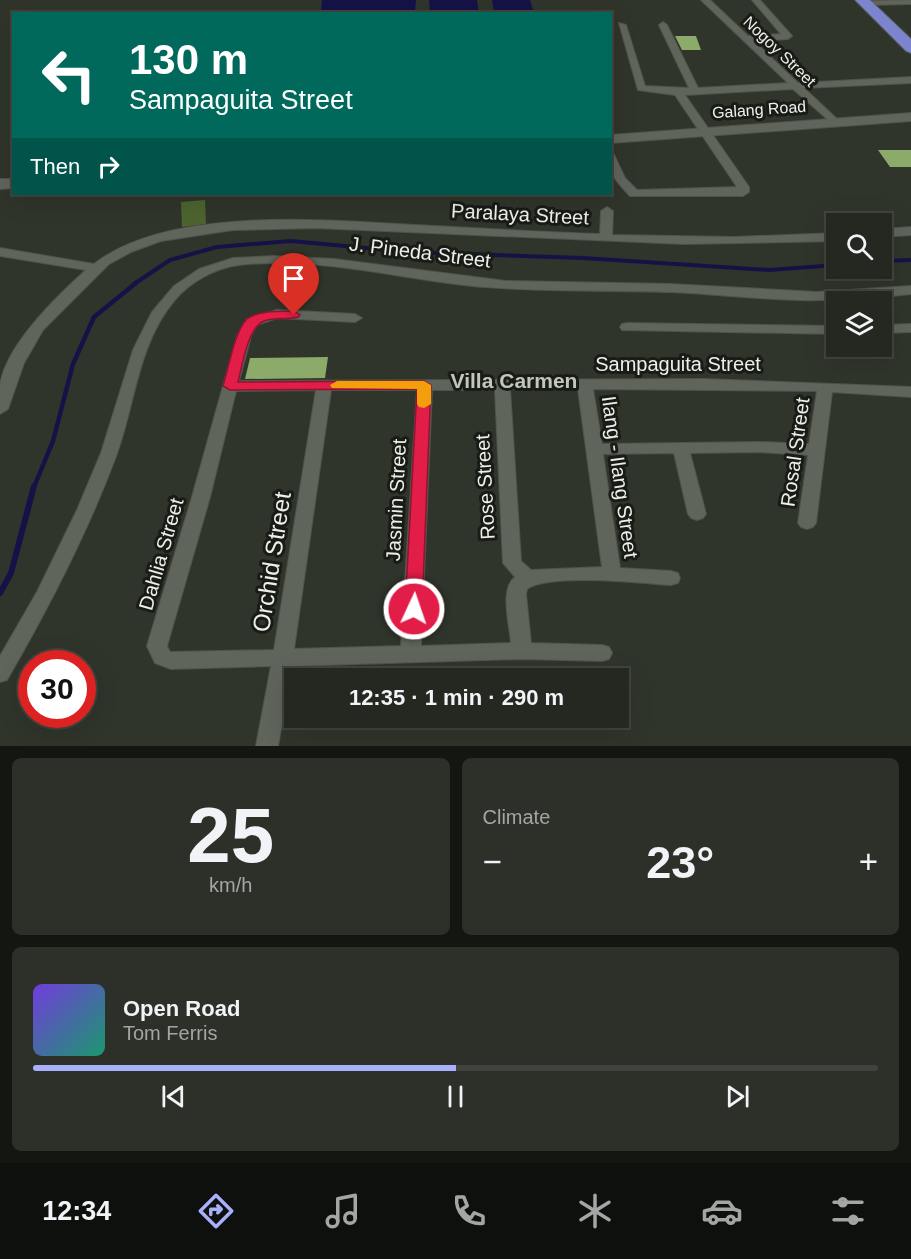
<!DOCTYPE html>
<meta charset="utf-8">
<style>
body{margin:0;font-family:Helvetica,sans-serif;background:#2c3029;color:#f1f3f6;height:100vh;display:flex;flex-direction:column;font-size:22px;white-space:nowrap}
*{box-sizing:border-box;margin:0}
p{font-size:20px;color:#a3a6a5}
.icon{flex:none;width:33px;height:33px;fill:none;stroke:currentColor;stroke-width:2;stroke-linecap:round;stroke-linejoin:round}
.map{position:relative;height:746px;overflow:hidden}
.panel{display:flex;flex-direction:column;gap:12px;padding:12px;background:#141612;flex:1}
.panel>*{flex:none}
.hud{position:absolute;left:12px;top:12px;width:600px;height:183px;border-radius:0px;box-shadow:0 6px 24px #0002,0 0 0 2px #41443e;background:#00695c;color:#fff;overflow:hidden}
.fabs{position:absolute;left:826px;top:213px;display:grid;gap:12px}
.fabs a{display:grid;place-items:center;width:66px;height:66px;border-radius:0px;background:#242820;box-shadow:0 6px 24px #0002,0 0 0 2px #41443e;font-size:30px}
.speed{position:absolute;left:18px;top:650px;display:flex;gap:12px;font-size:30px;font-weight:700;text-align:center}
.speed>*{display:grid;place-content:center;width:78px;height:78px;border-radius:50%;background:#242820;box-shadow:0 6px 24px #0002,0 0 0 2px #41443e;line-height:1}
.speed .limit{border:9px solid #d22;background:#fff;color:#111}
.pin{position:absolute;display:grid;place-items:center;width:51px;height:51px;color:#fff;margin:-62px -26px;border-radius:50% 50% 50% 0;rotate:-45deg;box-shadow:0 0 6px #0007}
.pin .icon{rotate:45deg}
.me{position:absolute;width:66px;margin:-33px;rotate:3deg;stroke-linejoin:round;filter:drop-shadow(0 0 4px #0008)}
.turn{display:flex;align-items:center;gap:21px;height:126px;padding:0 18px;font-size:27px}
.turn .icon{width:78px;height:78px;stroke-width:2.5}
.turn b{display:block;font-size:42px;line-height:51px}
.then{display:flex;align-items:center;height:57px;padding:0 18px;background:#0003;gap:12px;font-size:22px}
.big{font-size:45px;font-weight:700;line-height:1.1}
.panel .card{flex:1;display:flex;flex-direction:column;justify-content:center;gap:9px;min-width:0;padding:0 21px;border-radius:9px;background:#2c3029}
.panel .dial{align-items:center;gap:0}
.dial b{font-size:78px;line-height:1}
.song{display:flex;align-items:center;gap:18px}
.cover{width:72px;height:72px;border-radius:9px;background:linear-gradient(135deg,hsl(260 70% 55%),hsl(160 70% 35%))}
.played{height:6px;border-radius:3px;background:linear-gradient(90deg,#a8b0fc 50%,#41443e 50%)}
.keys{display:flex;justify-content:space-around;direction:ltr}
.heat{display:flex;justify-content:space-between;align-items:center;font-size:33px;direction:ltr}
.panel .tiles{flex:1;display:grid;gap:12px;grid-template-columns:1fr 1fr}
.card:last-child{grid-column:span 2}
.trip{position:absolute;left:284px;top:668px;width:345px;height:60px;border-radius:0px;background:#242820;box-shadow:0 6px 24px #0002,0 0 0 2px #41443e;font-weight:700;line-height:60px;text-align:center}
.tab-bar{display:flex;height:96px;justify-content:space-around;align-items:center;background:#0e100d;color:#a3a6a5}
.tab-bar .icon{width:42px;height:42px}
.tab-bar .selected{color:#a8b0fc}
.tab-bar b{font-size:27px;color:#f1f3f6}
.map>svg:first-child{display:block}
.green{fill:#4d6330}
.water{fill:#161247}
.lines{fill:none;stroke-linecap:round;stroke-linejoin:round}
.stream-far2{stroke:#161247;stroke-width:4}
.stream-far1{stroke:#161247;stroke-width:4.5}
.stream{stroke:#161247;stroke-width:6}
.building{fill:#8caa6a}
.minor-casing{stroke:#4f534b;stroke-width:2}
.tertiary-casing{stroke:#4f534b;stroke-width:2}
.trunk-casing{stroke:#4f534b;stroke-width:2}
.minor{fill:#5f655a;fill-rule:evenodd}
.tertiary{fill:#5f655a;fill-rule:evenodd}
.trunk{fill:#7c84ce;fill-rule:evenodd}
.route{fill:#e11d48;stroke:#92132f;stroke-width:1.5}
.slow{fill:#f59e0b}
.labels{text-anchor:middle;stroke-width:6;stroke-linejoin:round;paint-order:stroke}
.far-street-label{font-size:16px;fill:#edf0e9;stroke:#191b17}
.street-label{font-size:20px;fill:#edf0e9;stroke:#191b17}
.neighbourhood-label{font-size:21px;font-weight:bold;fill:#c1c7bb;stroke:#191b17}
.near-street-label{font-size:24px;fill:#edf0e9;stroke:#191b17}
</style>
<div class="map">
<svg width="911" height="746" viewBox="0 0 911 746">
<rect width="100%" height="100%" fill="#30352b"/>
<!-- green -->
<path class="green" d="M205 200 206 224 182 227 181 202Z"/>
<!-- water -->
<g class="water">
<path d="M322 0H416L415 13H321Z"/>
<path d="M429 0H477L479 13H430Z"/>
<path d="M492 0H530L534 13H494Z"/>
</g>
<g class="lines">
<!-- stream-far2 -->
<g class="stream-far2">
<path d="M882 261 911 260"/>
<path d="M134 284 170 260 217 247 291 241 409 252 583 258 769 270 837 265"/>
</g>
<!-- stream-far1 -->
<path class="stream-far1" d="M34 487 53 441 73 364 94 317 136 283"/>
<!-- stream -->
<path class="stream" d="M0 593 11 573 34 486"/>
</g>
<!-- building -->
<g class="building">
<path d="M675 36H696L701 50H682Z"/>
<path d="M878 150H911V167H890Z"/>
<path d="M328 357 325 378 245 379 250 358Z"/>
</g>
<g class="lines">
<defs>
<g id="minor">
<path d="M701 0H710L748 36 781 34 752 0H760L792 36 788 39 754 41 798 83 911 77V83L804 88 838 120 839 122 834 125 793 89 685 95 749 187V192L743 196H630C615 180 610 176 610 154L614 155 625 178 637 190 737 187 675 95 638 90 619 23 626 25 645 86 689 88 659 25 663 22 667 25 698 88 788 83Z"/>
<path d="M911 0V4L866 5 862 3 866 1Z"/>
<path d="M607 207 613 211 612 235 735 237 837 233V241L684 244 316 228 233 230 161 241 131 252 109 264 43 330 24 363 8 409 0 414C0 405 0 395 0 386 5 346 57 296 86 270L0 256V248L94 264C168 206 324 220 414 225 476 228 538 232 600 234L601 211Z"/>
<path d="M911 227V235L882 237V229Z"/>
<path d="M274 256 334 259 506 281 670 284 817 292 911 286V294C874 298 837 301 800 300 757 299 714 294 671 292 609 290 546 292 484 287 402 280 322 256 239 265 215 268 190 282 174 301 137 345 135 407 115 459 86 536 48 609 7 680L0 682V656L37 592 77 510 101 453 133 350 152 312 174 286 199 269 233 258Z"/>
<path d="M277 310 355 314 362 318 355 322 277 318 257 325 251 336 239 381 703 379 911 387V397L832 392 816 523 813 527 807 529 801 527 798 523 808 455 760 452 690 453 706 514 703 518 697 520 691 518 688 514 674 453 603 454 620 568 671 571 678 573 680 578 678 583 671 585C641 583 549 573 527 589L526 594 531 643 602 645 609 647 612 653 609 659 602 661 522 659 292 666 278 746H256L271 666 171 669 155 663 147 646 192 497 237 336 247 319ZM510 389H578L602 567 531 570 521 561ZM593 389 817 391 809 444 760 442 602 444ZM316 390 274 650 170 652 167 646 210 497 236 391ZM331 390H417L401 646 294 649ZM432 390H495L503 563 515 577C499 589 510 626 511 643L421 646Z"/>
<path d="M627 323 837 326V334L622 330 620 327 622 324Z"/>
<path d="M911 324V332L882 333V325Z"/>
</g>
<g id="tertiary">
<path d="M911 113V121L610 143V135Z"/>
<path d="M0 179H14V188L0 189Z"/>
</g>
<path id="trunk" d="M855 0H870L911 39V53L906 51Z"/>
</defs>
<!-- minor casing -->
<use href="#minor" class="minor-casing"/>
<!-- tertiary casing -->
<use href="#tertiary" class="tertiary-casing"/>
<!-- trunk casing -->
<use href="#trunk" class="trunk-casing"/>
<!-- minor -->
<use href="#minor" class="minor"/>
<!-- tertiary -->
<use href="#tertiary" class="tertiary"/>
<!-- trunk -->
<use href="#trunk" class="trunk"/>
</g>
<!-- route -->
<path class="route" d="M294 311 300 315 298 317C287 320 275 317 264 321 248 327 242 366 238 382L424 381 431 385 422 609 420 614 414 616 407 614 405 609 417 389 230 390 223 386C228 370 235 330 247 319 259 310 279 312 294 311Z"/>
<!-- slow -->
<path class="slow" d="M337 381H424L431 385V404L424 408 419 407 417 404V389L332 388 330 385Z"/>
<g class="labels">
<!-- far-street labels -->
<g class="far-street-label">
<text transform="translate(780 51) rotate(44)" y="6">Nogoy Street</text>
<text transform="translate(759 109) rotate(-4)" y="6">Galang Road</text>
</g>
<!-- street labels -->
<g class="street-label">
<text transform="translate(520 214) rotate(3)" y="7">Paralaya Street</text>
<text transform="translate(420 252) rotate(7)" y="7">J. Pineda Street</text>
<text x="678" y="371">Sampaguita Street</text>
<text transform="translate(795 452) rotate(-82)" y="7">Rosal Street</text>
<text transform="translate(620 477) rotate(82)" y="7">Ilang - Ilang Street</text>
<text transform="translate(485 487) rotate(-93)" y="7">Rose Street</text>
<text transform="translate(396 500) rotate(-87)" y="7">Jasmin Street</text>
<text transform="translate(161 554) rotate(-74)" y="7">Dahlia Street</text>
</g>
<!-- neighbourhood labels -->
<g class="neighbourhood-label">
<text x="514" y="388">Villa Carmen</text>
</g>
<!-- near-street labels -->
<g class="near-street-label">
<text transform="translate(272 562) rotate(-81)" y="8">Orchid Street</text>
</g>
</g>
</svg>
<div class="fabs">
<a><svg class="icon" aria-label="search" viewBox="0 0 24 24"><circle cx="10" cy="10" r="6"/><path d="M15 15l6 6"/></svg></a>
<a><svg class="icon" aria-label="layers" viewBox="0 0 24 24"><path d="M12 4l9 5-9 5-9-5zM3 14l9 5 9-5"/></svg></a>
</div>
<div class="speed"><div class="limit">30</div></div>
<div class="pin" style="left:294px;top:315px;background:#d93025"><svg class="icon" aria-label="arrive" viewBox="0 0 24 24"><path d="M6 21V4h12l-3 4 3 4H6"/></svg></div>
<svg class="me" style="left:414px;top:609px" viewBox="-20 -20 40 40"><circle r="17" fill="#e11d48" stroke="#fff" stroke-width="3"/><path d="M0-11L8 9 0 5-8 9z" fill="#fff"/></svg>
<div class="trip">12:35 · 1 min · 290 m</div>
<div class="hud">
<div class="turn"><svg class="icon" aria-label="left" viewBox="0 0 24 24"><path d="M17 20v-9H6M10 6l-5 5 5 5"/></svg><div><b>130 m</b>Sampaguita Street</div></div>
<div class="then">Then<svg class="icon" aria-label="right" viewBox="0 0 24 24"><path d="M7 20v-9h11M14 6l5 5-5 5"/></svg></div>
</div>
</div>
<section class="panel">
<div class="tiles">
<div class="card dial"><b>25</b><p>km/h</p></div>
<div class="card"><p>Climate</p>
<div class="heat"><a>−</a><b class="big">23°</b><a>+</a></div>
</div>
<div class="card">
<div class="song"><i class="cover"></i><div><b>Open Road</b><p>Tom Ferris</p></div></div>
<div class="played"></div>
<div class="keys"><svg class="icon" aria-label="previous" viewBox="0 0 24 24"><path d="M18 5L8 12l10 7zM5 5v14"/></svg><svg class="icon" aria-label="pause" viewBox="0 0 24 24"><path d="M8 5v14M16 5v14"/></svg><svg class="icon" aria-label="next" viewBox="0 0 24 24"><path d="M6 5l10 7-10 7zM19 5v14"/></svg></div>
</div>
</div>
</section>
<nav class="tab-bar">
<b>12:34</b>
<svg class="icon selected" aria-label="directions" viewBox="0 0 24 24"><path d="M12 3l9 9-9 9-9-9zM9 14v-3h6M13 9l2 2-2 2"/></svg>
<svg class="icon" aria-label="music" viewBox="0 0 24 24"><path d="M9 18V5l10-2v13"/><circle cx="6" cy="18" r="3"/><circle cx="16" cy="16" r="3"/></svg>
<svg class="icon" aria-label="phone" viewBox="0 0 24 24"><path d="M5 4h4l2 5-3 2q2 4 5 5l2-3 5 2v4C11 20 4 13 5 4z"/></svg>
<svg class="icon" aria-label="climate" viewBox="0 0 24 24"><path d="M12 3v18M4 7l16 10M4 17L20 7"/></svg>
<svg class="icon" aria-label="car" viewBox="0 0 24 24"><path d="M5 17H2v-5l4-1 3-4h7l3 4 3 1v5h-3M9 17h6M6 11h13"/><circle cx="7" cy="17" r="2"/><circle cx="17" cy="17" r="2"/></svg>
<svg class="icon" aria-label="filters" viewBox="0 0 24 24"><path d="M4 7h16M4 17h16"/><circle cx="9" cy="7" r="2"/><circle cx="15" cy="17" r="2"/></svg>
</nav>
